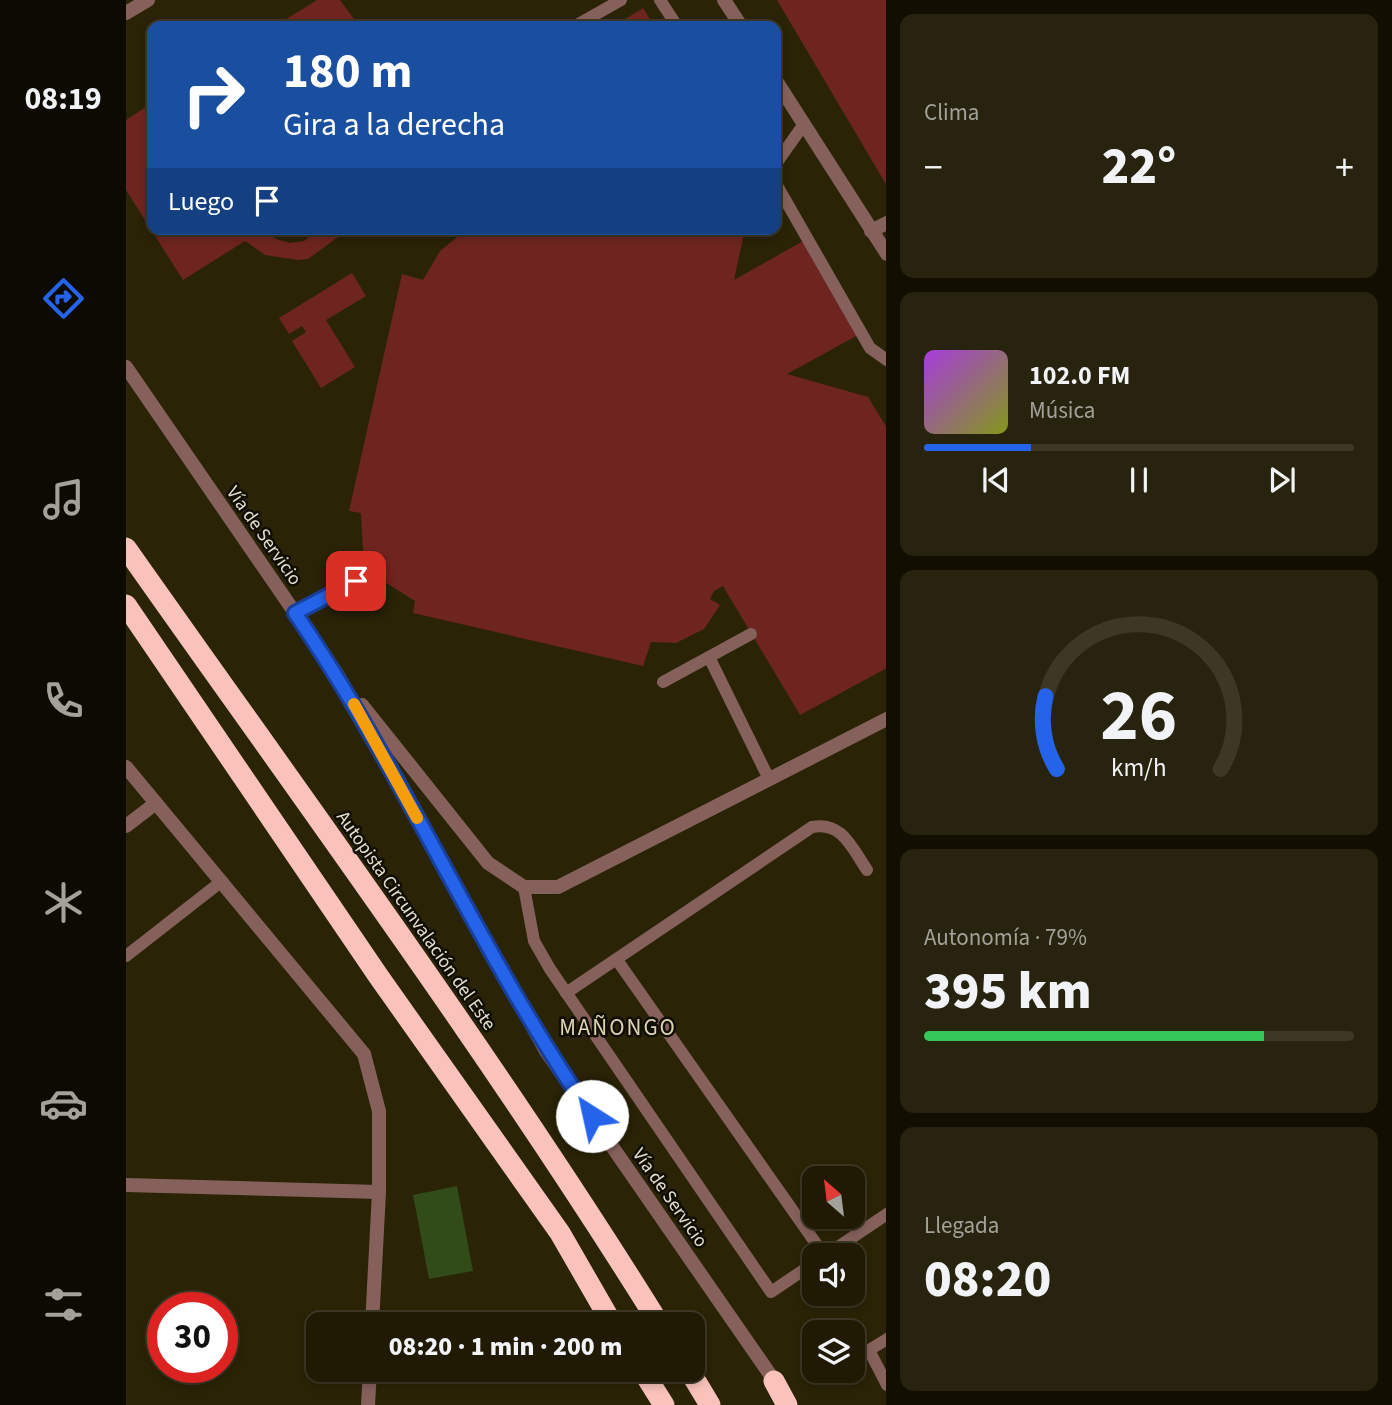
<!DOCTYPE html>
<html lang="es">
<meta charset="utf-8">
<style>
body{margin:0;font-family:"Source Sans 3",sans-serif;background:#28230e;color:#f1f3f6;height:100vh;display:flex;flex-direction:column;font-size:26px;white-space:nowrap}
*{box-sizing:border-box;margin:0}
p{font-size:23px;color:#a2a19a}
.icon{flex:none;width:38px;height:38px;fill:none;stroke:currentColor;stroke-width:2;stroke-linecap:round;stroke-linejoin:round}
.map{position:relative;flex:1;overflow:hidden}
.panel{display:flex;flex-direction:column;gap:14px;padding:14px;background:#120e02;width:506px}
.panel>*{flex:none}
.guide{position:absolute;left:21px;top:21px;width:634px;height:214px;border-radius:14px;box-shadow:0 4px 10px #0003,0 0 0 2px #3d3826;background:#1a4fa0;color:#fff;overflow:hidden}
.needle{width:46px;rotate:332deg}
.fabs{position:absolute;left:676px;top:1166px;display:grid;gap:14px}
.fabs a{display:grid;place-items:center;width:63px;height:63px;border-radius:14px;background:#201a04;box-shadow:0 4px 10px #0003,0 0 0 2px #3d3826;font-size:35px}
.speed{position:absolute;left:21px;top:1292px;display:flex;gap:14px;font-size:35px;font-weight:700;text-align:center}
.speed>*{display:grid;place-content:center;width:91px;height:91px;border-radius:50%;background:#201a04;box-shadow:0 4px 10px #0003,0 0 0 2px #3d3826;line-height:1}
.speed .limit{border:10px solid #d22;background:#fff;color:#111}
.pin{position:absolute;display:grid;place-items:center;width:60px;height:60px;color:#fff;margin:-30px;border-radius:14px;box-shadow:0 4px 10px #0006}
.me{position:absolute;width:77px;margin:-38px;rotate:325deg;stroke-linejoin:round;filter:drop-shadow(0 0 5px #0008)}
.turn{display:flex;align-items:center;gap:24px;height:147px;padding:0 21px;font-size:32px}
.turn .icon{width:91px;height:91px;stroke-width:2.5}
.turn b{display:block;font-size:49px;line-height:60px}
.then{display:flex;align-items:center;height:66px;padding:0 21px;background:#0003;gap:14px;font-size:26px}
.big{font-size:52px;font-weight:800;line-height:1.1}
.panel .tile{flex:1;display:flex;flex-direction:column;justify-content:center;gap:10px;min-width:0;padding:0 24px;border-radius:14px;background:#28230e}
.panel .dial{align-items:center;gap:0}
.dial svg{height:182px;overflow:visible;fill:none;stroke:#3d3826;stroke-width:7;stroke-linecap:round;text-anchor:middle}
.dial text{fill:#f1f3f6;stroke:none}
.song{display:flex;align-items:center;gap:21px}
.cover{width:84px;height:84px;border-radius:10px;background:linear-gradient(135deg,hsl(280 70% 55%),hsl(70 70% 35%))}
.played{height:7px;border-radius:4px;background:linear-gradient(90deg,#2563eb 25%,#3d3826 25%)}
.keys{display:flex;justify-content:space-around;direction:ltr}
.heat{display:flex;justify-content:space-between;align-items:center;font-size:38px;direction:ltr}
.charge{height:10px;border-radius:5px;background:linear-gradient(90deg,#34c759 79%,#3d3826 0)}
.trip{position:absolute;left:180px;top:1312px;width:399px;height:70px;border-radius:14px;background:#201a04;box-shadow:0 4px 10px #0003,0 0 0 2px #3d3826;font-weight:800;line-height:70px;text-align:center}
main{display:flex;flex:1;min-height:0}
.tabs{display:flex;flex-direction:column;width:126px;justify-content:space-around;align-items:center;background:#0d0a02;color:#a2a19a}
.tabs .icon{width:49px;height:49px}
.tabs .current{color:#2563eb}
.tabs b{font-size:32px;color:#f1f3f6}
.map>svg:first-child{display:block}
.green{fill:#314b19}
.building{fill:#6f251f}
.lines{fill:none;stroke-linecap:round;stroke-linejoin:round}
.lane{stroke:#86615c;stroke-width:12}
.street{stroke:#86615c;stroke-width:14}
.highway{stroke:#f9c3bb;stroke-width:21}
.route-casing{stroke:#184099;stroke-width:18}
.route{stroke:#2563eb;stroke-width:12}
.slow{stroke:#f59e0b;stroke-width:12}
.labels{text-anchor:middle;stroke-width:5;stroke-linejoin:round;paint-order:stroke}
.street-label{font-size:19px;fill:#e2dfce;stroke:#100d03}
.quarter-label{font-size:23px;letter-spacing:2px;fill:#dcd4b3;stroke:#100d03}
</style>
<main>
<nav class="tabs">
<b>08:19</b>
<svg class="icon current" aria-label="directions" viewBox="0 0 24 24"><path d="M12 3l9 9-9 9-9-9zM9 14v-3h6M13 9l2 2-2 2"/></svg>
<svg class="icon" aria-label="music" viewBox="0 0 24 24"><path d="M9 18V5l10-2v13"/><circle cx="6" cy="18" r="3"/><circle cx="16" cy="16" r="3"/></svg>
<svg class="icon" aria-label="phone" viewBox="0 0 24 24"><path d="M5 4h4l2 5-3 2q2 4 5 5l2-3 5 2v4C11 20 4 13 5 4z"/></svg>
<svg class="icon" aria-label="climate" viewBox="0 0 24 24"><path d="M12 3v18M4 7l16 10M4 17L20 7"/></svg>
<svg class="icon" aria-label="car" viewBox="0 0 24 24"><path d="M5 17H2v-5l4-1 3-4h7l3 4 3 1v5h-3M9 17h6M6 11h13"/><circle cx="7" cy="17" r="2"/><circle cx="17" cy="17" r="2"/></svg>
<svg class="icon" aria-label="filters" viewBox="0 0 24 24"><path d="M4 7h16M4 17h16"/><circle cx="9" cy="7" r="2"/><circle cx="15" cy="17" r="2"/></svg>
</nav>
<div class="map">
<svg width="761" height="1405" viewBox="0 0 761 1405">
<rect width="100%" height="100%" fill="#2a2306"/>
<!-- green -->
<path class="green" d="M331 1186 347 1271 303 1279 287 1195Z"/>
<!-- building -->
<g class="building">
<path d="M191 0H214L233 26H149Z"/>
<path d="M651 0H761V186Z"/>
<path d="M517 8 528 26H488Z"/>
<path d="M26 103V229H138L150 239 164 243 178 241 193 229H223L182 259 172 260 139 255 119 241 57 280 0 190V120Z"/>
<path d="M350 229H619L608 280 677 241 732 335 661 374 742 397 761 428V668L674 715 597 586 588 591 584 599 594 605 578 629 550 643 525 642 517 666 287 613 289 601 254 579 237 551 235 513 223 511 276 274 297 280 314 251 335 234Z"/>
<path d="M226 273 240 296 200 320 229 367 195 388 166 341 180 332 176 326 163 334 153 318Z"/>
</g>
<g class="lines">
<!-- lane -->
<g class="lane">
<path d="M534 0 551 26"/>
<path d="M449 26 495 0"/>
<path d="M649 165 678 124"/>
<path d="M649 182 744 348 761 360"/>
<path d="M254 229V230"/>
<path d="M169 613 230 581"/>
<path d="M583 657 643 779"/>
<path d="M537 682 625 634"/>
<path d="M398 887 408 941 424 969 645 1292 688 1263"/>
<path d="M0 956 96 881"/>
<path d="M491 960 698 1255"/>
<path d="M440 993 686 827C716 821 726 848 741 870"/>
<path d="M700 1255 761 1214"/>
<path d="M761 1339 743 1350 761 1385"/>
</g>
<!-- street -->
<g class="street">
<path d="M598 0 615 26"/>
<path d="M0 13 22 0"/>
<path d="M649 79 761 254"/>
<path d="M745 231 761 223"/>
<path d="M0 367 211 674 420 1051 652 1386"/>
<path d="M236 705 362 863 398 887H432L761 719"/>
<path d="M0 767 238 1054 253 1111V1192L246 1325"/>
<path d="M0 826 30 803"/>
<path d="M0 1185 253 1192"/>
<path d="M242 1405 244 1370"/>
</g>
<!-- highway -->
<g class="highway">
<path d="M0 548C181 805 368 1058 534 1325"/>
<path d="M0 605 253 977 434 1233 487 1325"/>
<path d="M516 1370 538 1405"/>
<path d="M563 1370 584 1405"/>
<path d="M648 1381 661 1405"/>
</g>
</g>
<g class="lines">
<defs>
<path id="route" d="M230 581 169 613C279 774 355 956 466 1116"/>
</defs>
<!-- route casing -->
<use href="#route" class="route-casing"/>
<!-- route -->
<use href="#route" class="route"/>
<!-- slow -->
<path class="slow" d="M228 704 291 818"/>
</g>
<g class="labels">
<!-- street labels -->
<g class="street-label">
<text transform="translate(139 535) rotate(55)" y="7">Vía de Servicio</text>
<text transform="translate(291 920) rotate(55)" y="7">Autopista Circunvalación del Este</text>
<text transform="translate(545 1197) rotate(55)" y="7">Vía de Servicio</text>
</g>
<!-- quarter labels -->
<g class="quarter-label">
<text x="492" y="1035">MAÑONGO</text>
</g>
</g>
</svg>
<div class="fabs">
<a><svg class="needle" viewBox="-14 -14 28 28"><path d="M0-13l5 13h-10z" fill="#e53935"/><path d="M0 13l5-13h-10z" fill="#a2a19a"/></svg></a>
<a><svg class="icon" aria-label="sound" viewBox="0 0 24 24"><path d="M4 9h4l5-4v14l-5-4H4zM17 9q2 3 0 6"/></svg></a>
<a><svg class="icon" aria-label="layers" viewBox="0 0 24 24"><path d="M12 4l9 5-9 5-9-5zM3 14l9 5 9-5"/></svg></a>
</div>
<div class="speed"><div class="limit">30</div></div>
<div class="pin" style="left:230px;top:581px;background:#d93025"><svg class="icon" aria-label="arrive" viewBox="0 0 24 24"><path d="M6 21V4h12l-3 4 3 4H6"/></svg></div>
<svg class="me" style="left:466px;top:1116px" viewBox="-20 -20 40 40"><circle r="19" fill="#fff"/><path d="M0-13L10 11 0 6-10 11z" fill="#2563eb"/></svg>
<div class="trip">08:20 · 1 min · 200 m</div>
<div class="guide">
<div class="turn"><svg class="icon" aria-label="right" viewBox="0 0 24 24"><path d="M7 20v-9h11M14 6l5 5-5 5"/></svg><div><b>180 m</b>Gira a la derecha</div></div>
<div class="then">Luego<svg class="icon" aria-label="arrive" viewBox="0 0 24 24"><path d="M6 21V4h12l-3 4 3 4H6"/></svg></div>
</div>
</div>
<section class="panel">
<div class="tile"><p>Clima</p>
<div class="heat"><a>−</a><b class="big">22°</b><a>+</a></div>
</div>
<div class="tile">
<div class="song"><i class="cover"></i><div><b>102.0 FM</b><p>Música</p></div></div>
<div class="played"></div>
<div class="keys"><svg class="icon" aria-label="previous" viewBox="0 0 24 24"><path d="M18 5L8 12l10 7zM5 5v14"/></svg><svg class="icon" aria-label="pause" viewBox="0 0 24 24"><path d="M8 5v14M16 5v14"/></svg><svg class="icon" aria-label="next" viewBox="0 0 24 24"><path d="M6 5l10 7-10 7zM19 5v14"/></svg></div>
</div>
<div class="tile dial"><svg viewBox="0 0 100 80">
<path d="M14 69A42 42 0 1 1 86 69"/>
<path d="M14 69A42 42 0 0 1 9 37" stroke="#2563eb"/>
<text x="50" y="56" font-size="32" font-weight="700">26</text>
<text x="50" y="72" font-size="11">km/h</text>
</svg></div>
<div class="tile"><p>Autonomía · 79%</p><b class="big">395 km</b><div class="charge"></div></div>
<div class="tile"><p>Llegada</p><b class="big">08:20</b></div>
</section>
</main>
